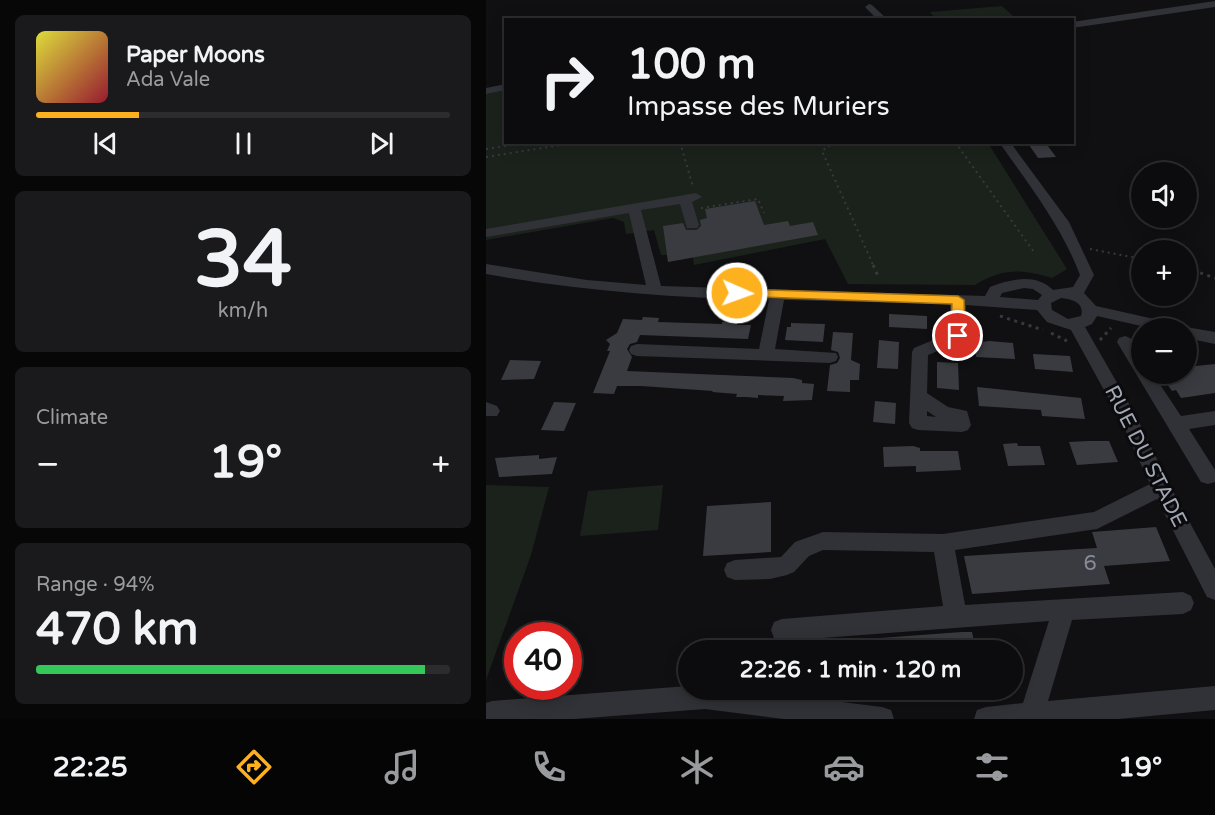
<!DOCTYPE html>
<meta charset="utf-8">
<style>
body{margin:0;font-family:"Varela Round",sans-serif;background:#1a1a1c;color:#f1f3f6;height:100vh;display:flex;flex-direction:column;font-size:22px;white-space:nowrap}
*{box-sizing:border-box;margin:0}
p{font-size:20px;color:#9a9b9e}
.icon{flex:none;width:33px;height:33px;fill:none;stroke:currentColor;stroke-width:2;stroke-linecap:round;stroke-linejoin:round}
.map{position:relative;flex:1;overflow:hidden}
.panel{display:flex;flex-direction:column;gap:15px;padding:15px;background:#070708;width:486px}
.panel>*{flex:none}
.guide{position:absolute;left:18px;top:18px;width:570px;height:126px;border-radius:0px;box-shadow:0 3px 15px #0003,0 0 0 2px #2c2c2e;background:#0c0c0e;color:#f1f3f6;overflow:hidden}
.tools{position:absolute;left:645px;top:162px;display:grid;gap:12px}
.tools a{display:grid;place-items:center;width:66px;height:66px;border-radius:50%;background:#0c0c0e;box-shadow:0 3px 15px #0003,0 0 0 2px #2c2c2e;font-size:30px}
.speed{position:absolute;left:18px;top:622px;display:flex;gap:12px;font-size:30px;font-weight:700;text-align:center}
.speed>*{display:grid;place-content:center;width:78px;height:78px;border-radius:50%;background:#0c0c0e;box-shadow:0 3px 15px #0003,0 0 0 2px #2c2c2e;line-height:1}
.speed .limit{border:9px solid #d22;background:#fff;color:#111}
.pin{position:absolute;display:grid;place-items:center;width:51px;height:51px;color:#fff;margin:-26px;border:3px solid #fff;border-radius:50%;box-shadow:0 2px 6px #0007}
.me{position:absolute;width:66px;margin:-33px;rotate:92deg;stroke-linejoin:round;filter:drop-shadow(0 0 4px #0008)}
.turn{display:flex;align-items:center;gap:21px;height:126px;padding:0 24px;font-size:27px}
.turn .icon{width:78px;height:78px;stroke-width:2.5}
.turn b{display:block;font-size:42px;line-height:51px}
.big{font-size:45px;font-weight:700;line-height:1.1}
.panel .card{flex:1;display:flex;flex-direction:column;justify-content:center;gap:9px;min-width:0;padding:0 21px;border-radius:9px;background:#1a1a1c}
.panel .dial{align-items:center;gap:0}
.dial b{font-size:78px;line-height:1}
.song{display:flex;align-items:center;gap:18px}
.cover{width:72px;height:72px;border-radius:9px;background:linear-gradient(135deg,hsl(60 70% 55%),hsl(350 70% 35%))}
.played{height:6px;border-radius:3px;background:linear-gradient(90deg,#fdb11e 25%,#2c2c2e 25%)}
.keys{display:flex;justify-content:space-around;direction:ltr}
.heat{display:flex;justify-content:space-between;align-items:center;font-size:33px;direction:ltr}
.charge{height:9px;border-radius:4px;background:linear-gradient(90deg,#34c759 94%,#2c2c2e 0)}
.trip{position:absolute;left:192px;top:640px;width:345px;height:60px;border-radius:30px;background:#0c0c0e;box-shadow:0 3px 15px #0003,0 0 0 2px #2c2c2e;font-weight:700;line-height:60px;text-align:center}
.tab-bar{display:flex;height:96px;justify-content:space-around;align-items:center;background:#050506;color:#9a9b9e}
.tab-bar .icon{width:42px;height:42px}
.tab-bar .selected{color:#fdb11e}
.tab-bar b{font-size:27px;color:#f1f3f6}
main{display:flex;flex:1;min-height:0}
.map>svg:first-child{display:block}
.green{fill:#1b221b}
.building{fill:#3a3b40}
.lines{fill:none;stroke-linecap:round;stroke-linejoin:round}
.path-far2{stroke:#37393e;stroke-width:1.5;stroke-dasharray:1.5 3;stroke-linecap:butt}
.path-far1{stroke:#37393e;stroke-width:2;stroke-dasharray:2 4;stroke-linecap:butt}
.path{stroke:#37393e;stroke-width:3;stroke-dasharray:3 4.5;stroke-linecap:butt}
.minor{fill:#313237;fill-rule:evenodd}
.route{fill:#fdb11e;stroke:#a47314;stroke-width:1.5}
.labels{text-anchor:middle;stroke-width:6;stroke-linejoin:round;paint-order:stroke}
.street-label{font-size:21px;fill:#a1a7b4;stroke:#0b0b0d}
.near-number-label{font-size:21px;fill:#878c97}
</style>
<main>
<section class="panel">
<div class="card">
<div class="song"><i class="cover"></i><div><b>Paper Moons</b><p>Ada Vale</p></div></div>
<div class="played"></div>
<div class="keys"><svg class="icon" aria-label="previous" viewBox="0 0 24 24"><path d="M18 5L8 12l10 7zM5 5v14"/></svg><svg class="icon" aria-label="pause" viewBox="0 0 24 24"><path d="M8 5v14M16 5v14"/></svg><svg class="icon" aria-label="next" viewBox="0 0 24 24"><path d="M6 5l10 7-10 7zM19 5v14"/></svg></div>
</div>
<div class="card dial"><b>34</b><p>km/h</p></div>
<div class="card"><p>Climate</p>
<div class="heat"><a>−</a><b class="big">19°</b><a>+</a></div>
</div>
<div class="card"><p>Range · 94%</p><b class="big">470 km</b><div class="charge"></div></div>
</section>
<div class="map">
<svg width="729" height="719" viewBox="0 0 729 719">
<rect width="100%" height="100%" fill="#101012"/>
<!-- green -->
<g class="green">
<path d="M516 6 530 19H450L444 12Z"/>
<path d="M19 90 20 142 502 143 581 269 566 278C535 269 517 268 489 285L362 284 339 239 208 265 207 257 182 262 181 255H175L168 230 140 234 138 222 127 218 0 240V94Z"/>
<path d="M0 485 63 487 45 555 0 680Z"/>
<path d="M177 485 172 530 94 536 102 491Z"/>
</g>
<!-- building -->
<g class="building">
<path d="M541 142H559L570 157 552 158Z"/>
<path d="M269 201 278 225 302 221 304 226 327 222 332 235 182 262 177 226 197 223 200 230H211L215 226 214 220 221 218 219 209Z"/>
<path d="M403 314 441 316V329L403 327Z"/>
<path d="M157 317 173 318 172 322 236 324V322H252L251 325H265L262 339 154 335 151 342 144 344 141 349 146 357 141 371 307 378 316 380V383L328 384 326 400 297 401 298 396 272 395V398L260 397H250L251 394 226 392 227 391 155 386H131L128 394 107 393 124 351H121L124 344 120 340 131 333 137 319 156 320Z"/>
<path d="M305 323 339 324 337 342 299 340 301 327H305Z"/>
<path d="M347 332 367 333 365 360 374 364 373 380H364V392L341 391 344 365 351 363 354 358 352 352 345 350Z"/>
<path d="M393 340 413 342 412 369 391 368Z"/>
<path d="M503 341 527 343 529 359 490 357V343Z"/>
<path d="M547 354 584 356 587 372 549 369Z"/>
<path d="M24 360 55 361 48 379 15 380Z"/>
<path d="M451 362 472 363 473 390 451 388Z"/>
<path d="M729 364V393L695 398 690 390 686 391 674 374H700V367Z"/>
<path d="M491 387 595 398 599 419 556 416 555 410 493 406Z"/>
<path d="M389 401 410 403 409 424 387 422Z"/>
<path d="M68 402 90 403 78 431 55 430Z"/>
<path d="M603 441H623L632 462 591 465 583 442Z"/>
<path d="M531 443 532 446H554L559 465 522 466 517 444Z"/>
<path d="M427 446 434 448V451H472L475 470 430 472V466L398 467 397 447Z"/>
<path d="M53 455V459L71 457 66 474 13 477 9 458Z"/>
<path d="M285 502V552L217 556 221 506Z"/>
<path d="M670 527 684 561 618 566 624 584 486 594 478 556 611 548 606 532Z"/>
<path d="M476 632H486L490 651H354L353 641Z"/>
</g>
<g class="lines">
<!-- path-far2 -->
<path class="path-far2" d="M417 17 420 20"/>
<!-- path-far1 -->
<g class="path-far1">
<path d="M194 142 207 187"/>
<path d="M368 142 342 146 336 151 388 267"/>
<path d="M469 142 548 252"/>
<path d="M0 149 44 142"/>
<path d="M0 157 94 142"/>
<path d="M215 208 272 199 278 213"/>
<path d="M604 249 656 259"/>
</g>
<!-- path -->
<g class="path">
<path d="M387 265 393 278"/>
<path d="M700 268 729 278"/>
<path d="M514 316 557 330"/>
<path d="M565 333 581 341"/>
<path d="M614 340 625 328"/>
</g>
<!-- minor -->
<g class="minor">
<path d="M729 1V7L586 28V22Z"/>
<path d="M383 4 386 5 402 20H392L379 7Z"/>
<path d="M20 84V90L0 94V88Z"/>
<path d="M513 142H524L583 222 608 275 598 293 610 306 686 323 692 324 694 328H664L611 316 606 324 599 327 650 416 683 484 729 569V600L721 597 671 499 611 529 469 550 479 605 697 592 705 596 708 603 705 610 697 614 586 620 562 701 729 686V710L632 719H488L491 710 500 707 537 703 563 621 296 641 288 638 285 630 288 622 296 619 457 606 448 552 337 550 323 556 308 572 301 575 284 579 249 580 241 577 238 570 241 563 249 560 295 557 309 542 337 532 457 534 608 512 664 484 635 421 585 330 561 322 551 310 480 305V336L478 340 442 355 441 393 462 407 481 411 485 425 482 430 476 432 432 430 426 428 423 423 426 352 428 348 464 333V304L298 300 289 349 350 353 352 357 350 361 344 363 151 356 145 354 143 350 145 346 151 344 273 349 283 300C188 298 94 291 0 274V264L101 280 160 285 143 213 0 237V229L210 193 216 197 206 202 213 225 211 228H201L194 204 155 210 175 286 499 296 504 287C524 279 550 273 567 290L587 287 594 275C575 225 543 185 513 142ZM538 288 547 289 556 295 552 300 514 297 516 293ZM575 298C586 299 599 303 595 316L582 319 566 310 565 303ZM441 411 450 417 441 416Z"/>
<path d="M700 327 729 332V344L700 338V328H694Z"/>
<path d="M639 336C655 341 656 360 656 374H667L695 416 729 411V425L703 429 729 470V482L722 484 715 482 631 342 633 338Z"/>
<path d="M0 402 11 406 14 411 11 416H0Z"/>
<path d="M202 686V690H260L396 707 405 710 408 719H298L219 709 88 719H0V703L6 701Z"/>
</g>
</g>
<!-- route -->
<path class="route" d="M251 289 472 296 478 300 479 336 472 341 465 336 466 304 247 296 245 293 247 290Z"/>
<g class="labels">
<!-- street labels -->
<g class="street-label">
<text transform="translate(660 456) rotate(63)" y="7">RUE DU STADE</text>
</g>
<!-- near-number labels -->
<g class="near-number-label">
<text x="604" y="570">6</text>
</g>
</g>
</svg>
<div class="tools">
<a><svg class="icon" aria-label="sound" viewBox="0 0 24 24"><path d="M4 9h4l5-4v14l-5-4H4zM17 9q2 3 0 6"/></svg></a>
<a>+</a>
<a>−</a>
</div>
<div class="speed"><div class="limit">40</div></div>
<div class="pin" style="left:472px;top:336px;background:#d93025"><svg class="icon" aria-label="arrive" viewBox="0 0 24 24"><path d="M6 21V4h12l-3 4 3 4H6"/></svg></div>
<svg class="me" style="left:251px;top:293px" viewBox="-20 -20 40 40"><circle r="17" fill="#fdb11e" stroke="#fff" stroke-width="3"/><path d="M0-11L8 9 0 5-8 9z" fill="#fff"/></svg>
<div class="trip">22:26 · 1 min · 120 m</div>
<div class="guide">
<div class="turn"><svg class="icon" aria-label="right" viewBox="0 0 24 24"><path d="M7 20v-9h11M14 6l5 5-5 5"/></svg><div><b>100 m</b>Impasse des Muriers</div></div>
</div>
</div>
</main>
<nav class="tab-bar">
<b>22:25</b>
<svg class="icon selected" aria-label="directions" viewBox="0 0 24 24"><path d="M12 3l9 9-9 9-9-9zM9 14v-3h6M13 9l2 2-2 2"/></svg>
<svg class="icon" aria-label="music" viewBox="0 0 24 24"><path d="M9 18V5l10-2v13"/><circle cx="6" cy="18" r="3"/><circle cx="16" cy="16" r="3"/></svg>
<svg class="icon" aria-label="phone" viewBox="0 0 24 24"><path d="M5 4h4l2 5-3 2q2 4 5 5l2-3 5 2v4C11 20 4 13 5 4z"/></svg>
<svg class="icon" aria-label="climate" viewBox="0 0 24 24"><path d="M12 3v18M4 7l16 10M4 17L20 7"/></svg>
<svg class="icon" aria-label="car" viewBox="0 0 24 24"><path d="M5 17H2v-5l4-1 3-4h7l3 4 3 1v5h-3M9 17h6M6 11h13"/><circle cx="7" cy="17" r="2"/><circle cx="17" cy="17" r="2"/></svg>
<svg class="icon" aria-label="filters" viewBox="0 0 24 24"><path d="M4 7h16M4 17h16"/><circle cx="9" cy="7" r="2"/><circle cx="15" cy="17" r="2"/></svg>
<b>19°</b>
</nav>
